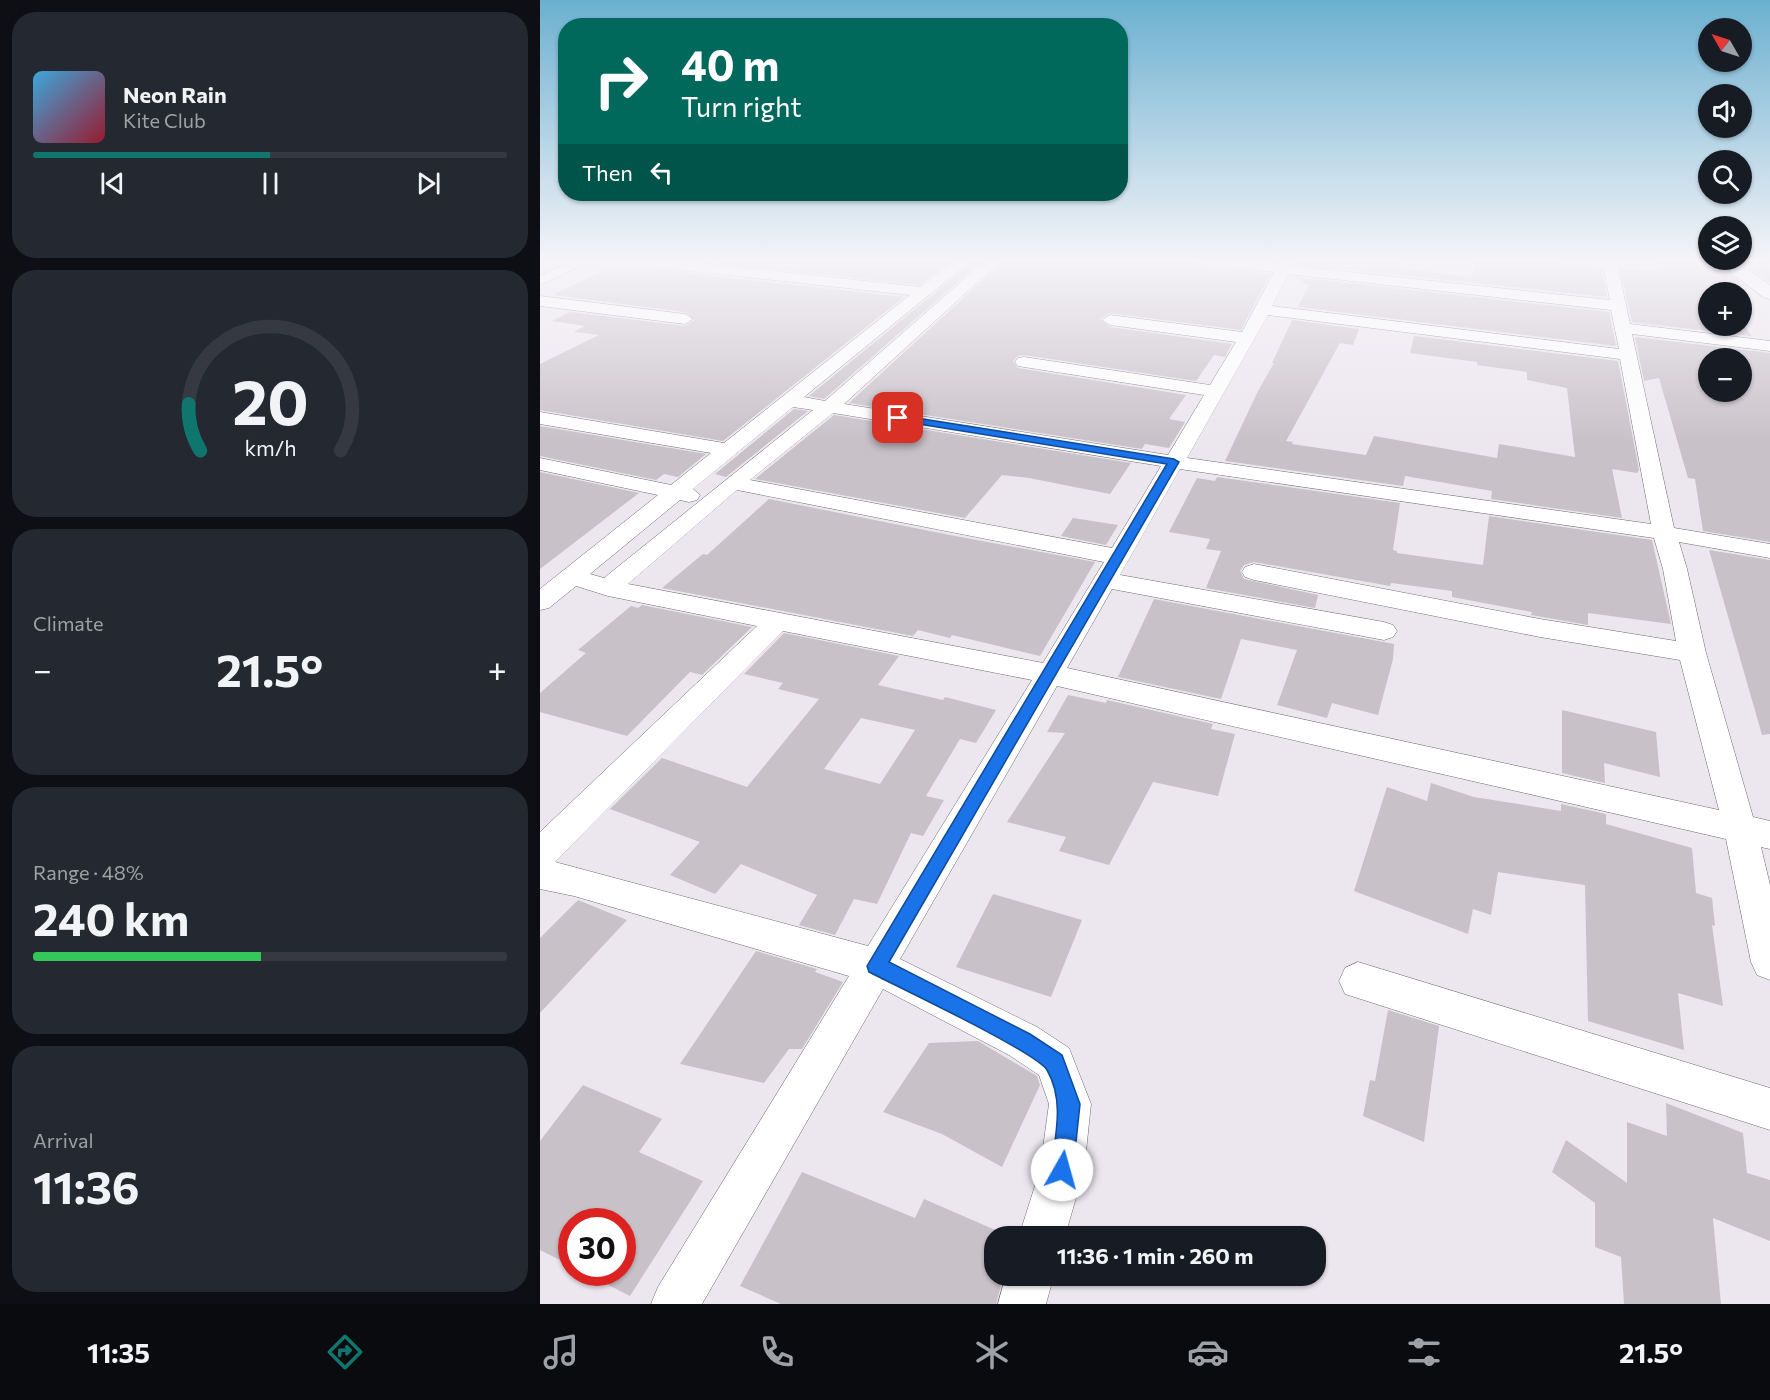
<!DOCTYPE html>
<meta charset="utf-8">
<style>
body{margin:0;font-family:Commissioner,sans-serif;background:#242831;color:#f1f3f6;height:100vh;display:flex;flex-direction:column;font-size:22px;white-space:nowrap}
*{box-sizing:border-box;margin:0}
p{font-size:20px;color:#9ea1a6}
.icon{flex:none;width:33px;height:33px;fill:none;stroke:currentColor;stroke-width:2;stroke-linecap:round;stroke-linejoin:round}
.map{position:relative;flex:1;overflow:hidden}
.sheet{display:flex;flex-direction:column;gap:12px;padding:12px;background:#0d0f14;width:540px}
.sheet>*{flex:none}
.hud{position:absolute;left:18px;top:18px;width:570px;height:183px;border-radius:24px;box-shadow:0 2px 4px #0004;background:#00695c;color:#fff;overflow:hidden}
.needle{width:39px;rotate:309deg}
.fabs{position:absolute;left:1158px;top:18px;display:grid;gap:12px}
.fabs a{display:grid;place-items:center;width:54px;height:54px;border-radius:50%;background:#171b24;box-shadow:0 2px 4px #0004;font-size:30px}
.speed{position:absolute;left:18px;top:1208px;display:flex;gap:12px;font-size:30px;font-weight:700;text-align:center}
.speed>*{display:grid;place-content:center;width:78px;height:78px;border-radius:50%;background:#171b24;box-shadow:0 2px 4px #0004;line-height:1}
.speed .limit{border:9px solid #d22;background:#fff;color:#111}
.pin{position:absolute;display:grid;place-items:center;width:51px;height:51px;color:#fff;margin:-26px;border-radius:12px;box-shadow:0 3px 9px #0006}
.me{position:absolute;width:66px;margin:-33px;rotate:7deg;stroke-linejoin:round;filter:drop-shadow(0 0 4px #0008)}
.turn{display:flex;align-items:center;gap:21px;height:126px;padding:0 24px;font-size:27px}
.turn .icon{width:78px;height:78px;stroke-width:2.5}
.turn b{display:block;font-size:42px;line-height:51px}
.then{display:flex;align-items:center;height:57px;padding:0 24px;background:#0003;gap:12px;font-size:22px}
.big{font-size:45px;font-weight:700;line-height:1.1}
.sheet .widget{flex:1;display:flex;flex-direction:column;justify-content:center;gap:9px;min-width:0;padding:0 21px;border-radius:24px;background:#242831}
.sheet .dial{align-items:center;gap:0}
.dial svg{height:156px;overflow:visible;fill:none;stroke:#363941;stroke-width:7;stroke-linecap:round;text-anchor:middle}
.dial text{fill:#f1f3f6;stroke:none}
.song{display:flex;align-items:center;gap:18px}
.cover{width:72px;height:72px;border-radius:9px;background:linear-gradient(135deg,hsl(200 70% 55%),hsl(350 70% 35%))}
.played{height:6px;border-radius:3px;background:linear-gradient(90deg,#0f766e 50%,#363941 50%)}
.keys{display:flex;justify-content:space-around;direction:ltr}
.heat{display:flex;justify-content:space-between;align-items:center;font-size:33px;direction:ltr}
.charge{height:9px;border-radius:4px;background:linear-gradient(90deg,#34c759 48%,#363941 0)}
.trip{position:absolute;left:444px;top:1226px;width:342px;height:60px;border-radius:24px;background:#171b24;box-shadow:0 2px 4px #0004;font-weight:700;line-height:60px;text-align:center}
.menu{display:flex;height:96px;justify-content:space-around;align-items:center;background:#090b0e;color:#9ea1a6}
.menu .icon{width:42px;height:42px}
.menu .selected{color:#0f766e}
.menu b{font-size:27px;color:#f1f3f6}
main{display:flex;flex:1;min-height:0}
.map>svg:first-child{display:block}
.building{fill:#c8c1c8;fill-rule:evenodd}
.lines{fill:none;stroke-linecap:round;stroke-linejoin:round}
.minor-casing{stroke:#6e6a71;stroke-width:1}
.tertiary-casing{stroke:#6e6a71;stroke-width:1}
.minor{fill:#fff;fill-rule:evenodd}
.tertiary{fill:#fff;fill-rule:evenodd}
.route{fill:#1a73e8;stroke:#114b97;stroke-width:1.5}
</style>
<main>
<section class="sheet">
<div class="widget">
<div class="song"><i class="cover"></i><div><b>Neon Rain</b><p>Kite Club</p></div></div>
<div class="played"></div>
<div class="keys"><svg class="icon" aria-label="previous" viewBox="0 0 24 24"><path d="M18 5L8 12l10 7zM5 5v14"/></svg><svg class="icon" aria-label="pause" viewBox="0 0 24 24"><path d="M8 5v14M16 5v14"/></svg><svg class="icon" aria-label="next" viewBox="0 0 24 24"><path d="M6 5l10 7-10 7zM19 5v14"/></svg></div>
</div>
<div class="widget dial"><svg viewBox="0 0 100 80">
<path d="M14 69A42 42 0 1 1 86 69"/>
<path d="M14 69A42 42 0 0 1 8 45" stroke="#0f766e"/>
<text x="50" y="56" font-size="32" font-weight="700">20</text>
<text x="50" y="72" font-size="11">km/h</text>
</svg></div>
<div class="widget"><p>Climate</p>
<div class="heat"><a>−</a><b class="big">21.5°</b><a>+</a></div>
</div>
<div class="widget"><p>Range · 48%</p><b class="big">240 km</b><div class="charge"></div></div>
<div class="widget"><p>Arrival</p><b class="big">11:36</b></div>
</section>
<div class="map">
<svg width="1230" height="1304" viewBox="0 0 1230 1304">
<rect width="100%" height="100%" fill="#ece6ef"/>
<!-- building -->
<g class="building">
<path d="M147 260H413L379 285Z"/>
<path d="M435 260H443L284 399 269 396Z"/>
<path d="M465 260H645L654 265 730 274 701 330 570 313 560 319 570 327 692 344 685 357 674 355 656 381 484 355 478 356 473 361 478 368 646 395 629 419 645 422 629 448 605 444 602 449 309 403Z"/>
<path d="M757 260H831L861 263 859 268 932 277 935 260H990L1040 265 1061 268 1067 297 755 264Z"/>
<path d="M1114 260 1173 261 1207 287 1181 286 1185 292H1168V326H1202V320L1211 336 1092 322 1080 269 1118 271Z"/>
<path d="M1200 261H1230V282Z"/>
<path d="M73 266 103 268 364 297 183 441 0 410V364L59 335 34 332 45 326 12 321 30 312 145 326 155 320 145 312 13 295Z"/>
<path d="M754 277 1069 312 1076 346 758 307 769 285Z"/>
<path d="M752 320 819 329 813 345 800 343 746 441 753 442 752 444 826 455 834 436 957 458 959 444 1035 457 1027 388 987 380V372L937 365V362L870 353 874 336 1078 361 1099 470 1097 473 1072 469 1082 518 951 499 952 491 865 476 863 486 685 461 718 391 734 363H732Z"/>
<path d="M1095 337 1230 353V542L1163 531 1155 479 1148 478 1119 378 1104 381ZM1168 358H1202V392H1168Z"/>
<path d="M254 409 268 411 186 477 175 474Z"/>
<path d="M294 415 591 463 570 494 489 478 462 475 425 518 215 479Z"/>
<path d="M0 426 166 454 138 477 124 474 116 480 0 456Z"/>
<path d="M0 472 99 493 0 569Z"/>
<path d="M677 477 860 503 853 550 857 551V553L943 565 949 516 1112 540 1131 624 1048 613V625L991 615 992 612 912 597V591L851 583 850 586 714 562 704 565 700 571 704 579 778 595 775 608 666 588 681 551 666 549 670 539 629 532 657 478 675 481Z"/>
<path d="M229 499 410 535 555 562 500 656 412 635 410 638 378 630 373 636 122 588 163 554 167 555Z"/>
<path d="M533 518 578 525 566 545 521 536Z"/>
<path d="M1169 550 1230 560V734L1222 735Z"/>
<path d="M614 599 854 644 853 659 838 715 792 703 787 718 737 705 757 650 701 639 681 699 578 677Z"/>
<path d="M102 605 212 627 162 675 150 672 87 736 0 712V693L46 653 38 650 91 606 98 608Z"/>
<path d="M244 633 359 656 338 685 403 700 405 697 456 710 436 743 420 739 386 796 404 800 383 836 371 833 337 904 314 899 295 935 259 925 277 895 201 864 175 894 130 875 160 842 70 809 122 758 207 787 279 699 238 689 243 683 204 674ZM321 718 375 730 340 784 284 769Z"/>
<path d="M528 695 566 703 567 700 673 724 671 729 695 734 678 796 613 782 569 865 519 851 526 837 467 822 525 733 507 732Z"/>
<path d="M1022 710 1116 732 1120 777 1064 763 1065 783 1022 773Z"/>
<path d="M891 783 934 797 1021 811V804L1066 814V824L1152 848 1156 893 1172 898 1175 926 1172 925 1183 1006 1138 993 1144 1050 1048 1021 1045 885 958 872 951 915 933 909 928 934 814 891 847 787 887 801Z"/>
<path d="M453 894 542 920 511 997 416 967Z"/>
<path d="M38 900 87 920 0 1013V938Z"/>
<path d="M216 951 277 969 275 972 303 982 262 1049H249L224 1083 140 1064Z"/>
<path d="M848 1010 899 1026 884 1142 823 1116 830 1080 835 1081Z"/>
<path d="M438 1041 497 1076 500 1085 462 1167 402 1134 343 1112 389 1043Z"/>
<path d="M43 1085 122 1119 99 1152 163 1181 90 1296 43 1272H82V1221H32V1266L0 1250V1141Z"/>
<path d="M1126 1103 1203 1133 1207 1173 1230 1180V1241L1173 1218 1181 1304H1084L1081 1257 1055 1247V1203L1012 1172 1026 1140 1087 1183V1122L1127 1136Z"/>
<path d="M262 1172 375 1218 384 1199 469 1236H454V1275H464L456 1304H241L200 1286Z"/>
</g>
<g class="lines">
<defs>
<g id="minor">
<path d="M35 259H55L0 285V276Z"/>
<path d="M72 259H122L380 287 417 259H433L264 397 285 401 447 259H463L304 404 628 455 664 395 484 367 478 366 475 362 478 358 484 357 670 385 696 342 570 325 562 320 570 315 702 332 734 272 654 263 647 259H697L738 264 741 259H755L752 266 1070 300 1063 266 1039 263 1032 259H1076L1090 324 1230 341V351L1092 334 1134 528 1230 544V558L1139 542 1147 569 1166 653 1213 817 1230 821V849L1221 847 1230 885V980L1217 975 1211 962 1186 839 517 686 360 959 497 1027 529 1048 551 1104 544 1170 525 1236H479L500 1170 509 1104 499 1075 469 1055 343 989 162 1304H111L118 1287 309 976 34 896 0 889V832L217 626 68 596 36 586 9 608 0 610V589L118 495 0 470V458L131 485 171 453 0 424V412L184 443 370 295 79 263ZM748 274 1071 310 1079 349 732 306ZM728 315 1080 359 1111 524 647 458ZM253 407 273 410 64 578 50 574 140 500 149 502 157 500 160 495 153 489ZM293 413 621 466 572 548 210 480ZM640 469 1114 538 1123 569 1136 641 1000 619 714 564 705 567 702 572 705 577 714 580 1000 637 1140 660 1179 810 527 668 572 589 844 640 853 637 857 631 853 625 844 622 580 575ZM197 490 564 562 503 663 88 584ZM243 631 492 680 328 946 15 862Z"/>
<path d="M0 296 145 314 153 319 145 324 0 306Z"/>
<path d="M818 962 1230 1088V1130L805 994 799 981 805 968Z"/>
<path d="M466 1275H514L506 1304H458Z"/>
</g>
<path id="tertiary" d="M1175 260H1194L1230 285V299L1223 297Z"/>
</defs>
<!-- minor casing -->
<use href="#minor" class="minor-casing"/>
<!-- tertiary casing -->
<use href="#tertiary" class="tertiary-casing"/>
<!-- minor -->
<use href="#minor" class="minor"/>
<!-- tertiary -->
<use href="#tertiary" class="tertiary"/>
</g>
<!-- sky -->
<linearGradient id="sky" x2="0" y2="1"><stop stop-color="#6bb0d0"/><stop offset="0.59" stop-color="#f6f4f8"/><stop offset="1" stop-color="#f6f4f8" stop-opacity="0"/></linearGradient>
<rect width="1230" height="442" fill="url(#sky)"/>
<!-- route -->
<path class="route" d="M358 415 634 459 639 462 349 962 490 1034 522 1055 540 1104 533 1170 530 1178 522 1181 514 1178 511 1170C515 1137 525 1101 507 1070 496 1052 358 987 329 972L327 966 627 464 354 420 353 418Z"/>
</svg>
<div class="fabs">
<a><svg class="needle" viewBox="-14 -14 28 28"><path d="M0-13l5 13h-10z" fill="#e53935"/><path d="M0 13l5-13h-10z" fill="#9ea1a6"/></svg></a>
<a><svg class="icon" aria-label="sound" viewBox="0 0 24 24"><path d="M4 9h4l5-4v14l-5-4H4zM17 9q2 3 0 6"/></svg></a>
<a><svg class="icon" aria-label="search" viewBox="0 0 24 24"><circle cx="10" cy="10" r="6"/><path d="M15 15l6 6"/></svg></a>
<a><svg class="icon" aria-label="layers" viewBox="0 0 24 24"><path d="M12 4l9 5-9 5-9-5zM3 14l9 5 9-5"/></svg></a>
<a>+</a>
<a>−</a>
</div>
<div class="speed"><div class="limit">30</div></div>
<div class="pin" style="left:358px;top:418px;background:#d93025"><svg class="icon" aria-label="arrive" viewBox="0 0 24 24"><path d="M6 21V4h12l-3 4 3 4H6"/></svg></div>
<svg class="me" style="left:522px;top:1170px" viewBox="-20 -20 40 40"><circle r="19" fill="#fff"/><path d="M0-13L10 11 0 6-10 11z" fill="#1a73e8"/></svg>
<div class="trip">11:36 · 1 min · 260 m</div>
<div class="hud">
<div class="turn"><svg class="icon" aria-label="right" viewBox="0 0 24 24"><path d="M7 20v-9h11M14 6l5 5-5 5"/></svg><div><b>40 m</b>Turn right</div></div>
<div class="then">Then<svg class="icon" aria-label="left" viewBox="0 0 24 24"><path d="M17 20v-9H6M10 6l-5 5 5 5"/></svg></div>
</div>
</div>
</main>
<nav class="menu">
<b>11:35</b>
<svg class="icon selected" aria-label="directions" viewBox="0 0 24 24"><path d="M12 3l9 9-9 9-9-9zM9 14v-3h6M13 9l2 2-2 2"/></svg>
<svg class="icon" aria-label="music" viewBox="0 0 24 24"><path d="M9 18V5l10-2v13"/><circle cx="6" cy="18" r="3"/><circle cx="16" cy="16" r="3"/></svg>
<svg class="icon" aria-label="phone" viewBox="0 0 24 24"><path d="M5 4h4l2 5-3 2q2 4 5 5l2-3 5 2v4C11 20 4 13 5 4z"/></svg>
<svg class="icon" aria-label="climate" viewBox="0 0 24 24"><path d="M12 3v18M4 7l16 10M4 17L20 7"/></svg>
<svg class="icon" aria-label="car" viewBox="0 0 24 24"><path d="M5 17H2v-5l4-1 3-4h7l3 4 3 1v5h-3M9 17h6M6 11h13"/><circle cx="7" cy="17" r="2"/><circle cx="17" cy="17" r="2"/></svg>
<svg class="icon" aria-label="filters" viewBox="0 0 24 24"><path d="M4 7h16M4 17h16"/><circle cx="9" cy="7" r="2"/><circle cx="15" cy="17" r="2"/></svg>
<b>21.5°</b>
</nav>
